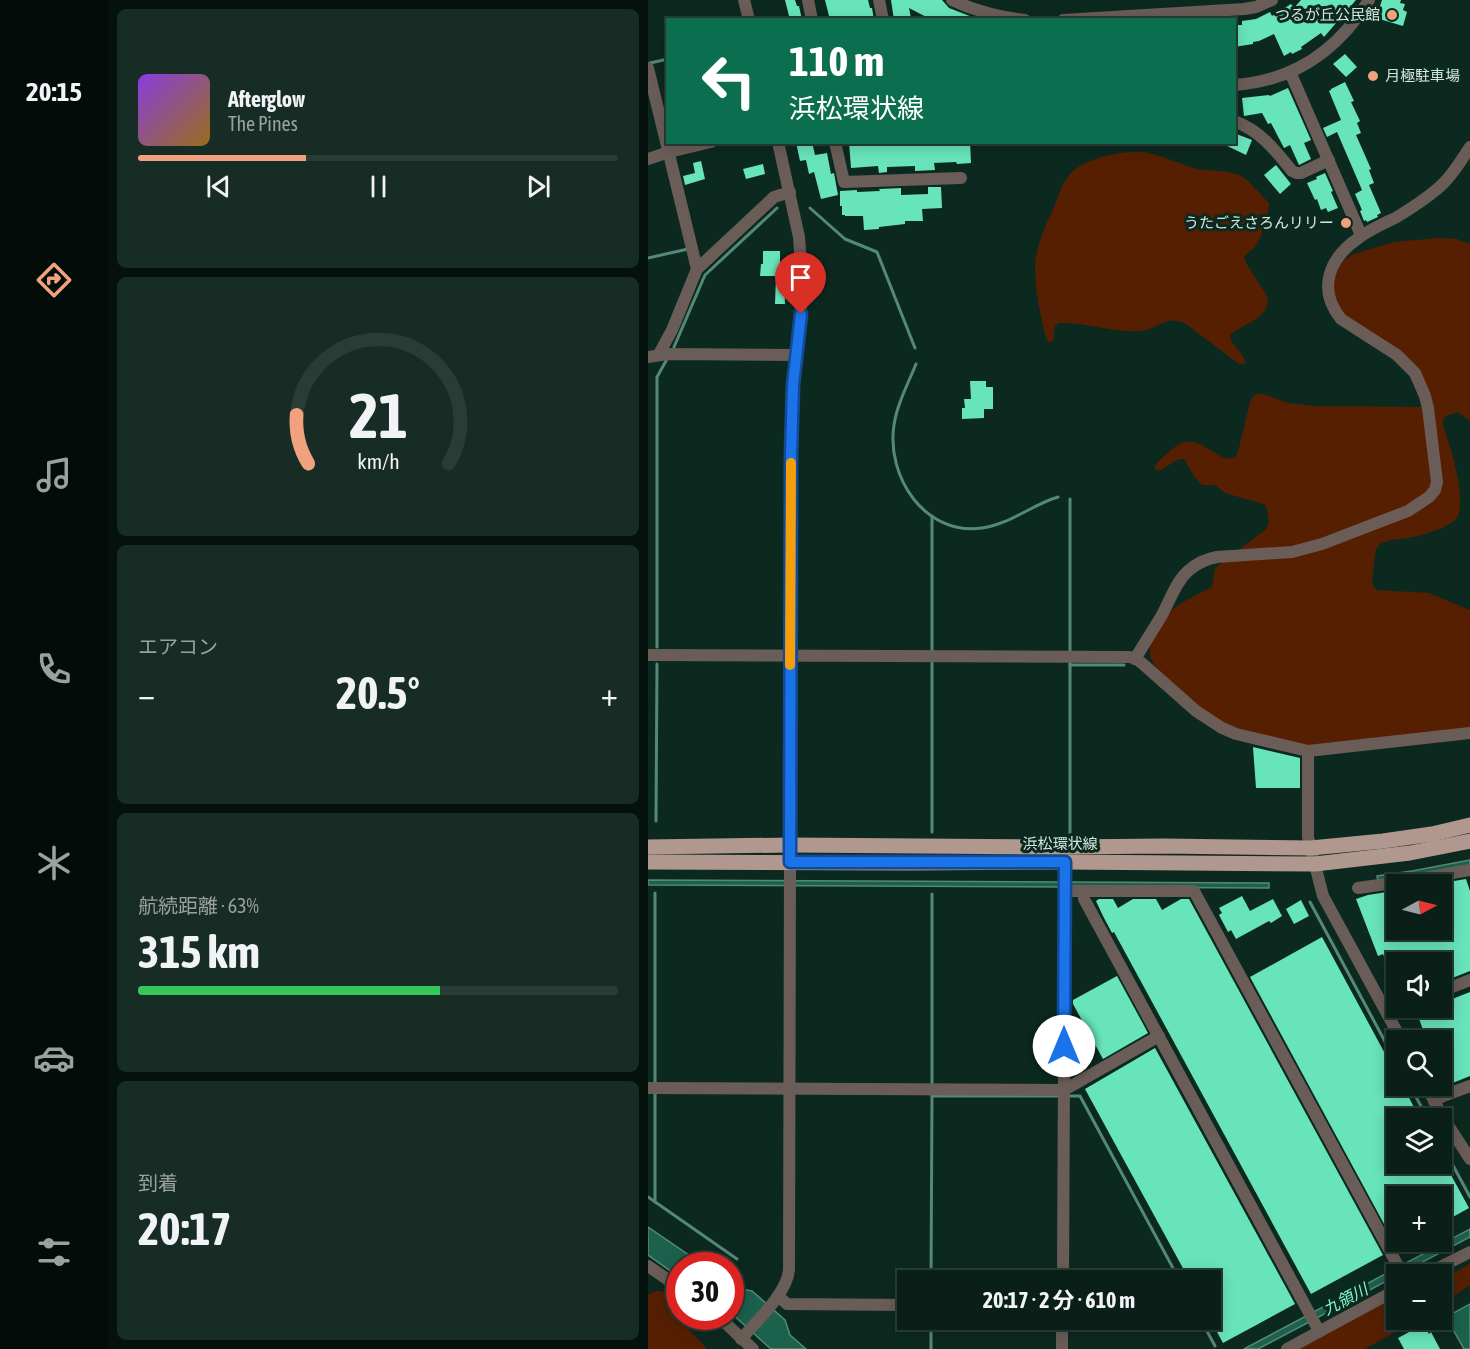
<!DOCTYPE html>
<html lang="ja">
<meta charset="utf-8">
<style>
body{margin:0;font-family:"Asap Condensed","Noto Sans JP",sans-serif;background:#172c24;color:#f1f3f6;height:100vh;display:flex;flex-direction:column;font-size:22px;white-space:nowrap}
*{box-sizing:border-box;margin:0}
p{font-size:20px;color:#99a2a1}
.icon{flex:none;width:33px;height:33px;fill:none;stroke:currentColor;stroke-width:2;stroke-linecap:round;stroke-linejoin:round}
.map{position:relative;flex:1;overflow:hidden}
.sheet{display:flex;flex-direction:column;gap:9px;padding:9px;background:#05110d;width:540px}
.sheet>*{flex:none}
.guide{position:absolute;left:18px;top:18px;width:570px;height:126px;border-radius:0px;box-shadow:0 3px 15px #0003,0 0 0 2px #293d36;background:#0b6e4f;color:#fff;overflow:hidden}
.needle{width:39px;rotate:83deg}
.tools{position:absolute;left:738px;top:874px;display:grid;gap:12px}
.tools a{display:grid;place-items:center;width:66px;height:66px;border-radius:0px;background:#091f17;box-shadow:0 3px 15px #0003,0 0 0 2px #293d36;font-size:30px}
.speed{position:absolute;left:18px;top:1252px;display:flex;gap:12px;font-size:30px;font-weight:700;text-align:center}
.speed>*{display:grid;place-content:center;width:78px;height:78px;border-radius:50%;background:#091f17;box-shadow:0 3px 15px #0003,0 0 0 2px #293d36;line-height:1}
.speed .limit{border:9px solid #d22;background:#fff;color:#111}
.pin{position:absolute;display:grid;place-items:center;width:51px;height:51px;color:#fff;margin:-62px -26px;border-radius:50% 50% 50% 0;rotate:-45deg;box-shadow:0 0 6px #0007}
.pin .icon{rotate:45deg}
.me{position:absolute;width:66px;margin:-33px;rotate:0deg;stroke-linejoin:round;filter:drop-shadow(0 0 4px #0008)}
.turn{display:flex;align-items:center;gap:21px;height:126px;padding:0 24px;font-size:27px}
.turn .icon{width:78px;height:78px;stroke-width:2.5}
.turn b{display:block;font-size:42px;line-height:51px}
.big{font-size:45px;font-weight:700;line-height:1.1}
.sheet .tile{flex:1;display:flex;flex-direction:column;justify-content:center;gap:9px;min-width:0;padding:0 21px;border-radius:9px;background:#172c24}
.sheet .dial{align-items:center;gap:0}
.dial svg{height:156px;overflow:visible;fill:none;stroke:#293d36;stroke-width:7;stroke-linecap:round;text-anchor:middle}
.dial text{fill:#f1f3f6;stroke:none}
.song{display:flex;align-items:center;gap:18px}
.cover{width:72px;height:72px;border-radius:9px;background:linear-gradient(135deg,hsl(270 70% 55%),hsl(40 70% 35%))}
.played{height:6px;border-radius:3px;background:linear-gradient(90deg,#f2a17e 35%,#293d36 35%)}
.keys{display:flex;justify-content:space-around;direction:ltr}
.heat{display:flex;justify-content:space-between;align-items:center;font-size:33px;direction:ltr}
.charge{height:9px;border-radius:4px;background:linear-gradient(90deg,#34c759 63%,#293d36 0)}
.trip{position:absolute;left:249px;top:1270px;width:324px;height:60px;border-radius:0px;background:#091f17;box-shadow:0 3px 15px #0003,0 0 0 2px #293d36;font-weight:700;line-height:60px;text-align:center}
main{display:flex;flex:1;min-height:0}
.dock{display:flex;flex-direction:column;width:108px;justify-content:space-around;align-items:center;background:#040c09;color:#99a2a1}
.dock .icon{width:42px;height:42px}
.dock .on{color:#f2a17e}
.dock b{font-size:27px;color:#f1f3f6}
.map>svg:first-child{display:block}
.green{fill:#561f02}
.water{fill:#1c614c;stroke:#548978;stroke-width:1.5}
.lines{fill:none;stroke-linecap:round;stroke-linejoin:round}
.stream{stroke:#548978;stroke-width:3}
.building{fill:#68e4bb}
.minor{stroke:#6a5d58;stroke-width:12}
.major{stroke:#b1988e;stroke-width:15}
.route-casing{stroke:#114b97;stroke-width:15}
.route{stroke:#1a73e8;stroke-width:10}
.slow{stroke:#f59e0b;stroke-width:10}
.poi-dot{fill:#f2a17e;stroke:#0c291f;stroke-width:2}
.labels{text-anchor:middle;stroke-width:6;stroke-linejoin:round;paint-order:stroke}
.poi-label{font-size:15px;fill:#d5e6df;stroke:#0c291f;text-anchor:end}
.street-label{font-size:15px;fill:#d5e6df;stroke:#0c291f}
.water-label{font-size:16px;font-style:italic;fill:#81fbd1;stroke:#0c291f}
</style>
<main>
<nav class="dock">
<b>20:15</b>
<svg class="icon on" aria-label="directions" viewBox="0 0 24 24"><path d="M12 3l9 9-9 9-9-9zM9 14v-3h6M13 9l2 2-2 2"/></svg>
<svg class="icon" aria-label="music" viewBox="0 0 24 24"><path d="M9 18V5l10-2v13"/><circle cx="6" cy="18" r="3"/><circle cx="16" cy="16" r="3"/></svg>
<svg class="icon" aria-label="phone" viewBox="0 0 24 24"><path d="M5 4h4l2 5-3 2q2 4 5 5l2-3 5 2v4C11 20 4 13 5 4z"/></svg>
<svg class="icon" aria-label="climate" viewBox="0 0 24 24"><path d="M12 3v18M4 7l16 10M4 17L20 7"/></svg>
<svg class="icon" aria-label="car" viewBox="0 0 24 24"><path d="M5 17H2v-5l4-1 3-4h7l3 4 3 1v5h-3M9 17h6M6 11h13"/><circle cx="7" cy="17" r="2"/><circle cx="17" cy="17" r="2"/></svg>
<svg class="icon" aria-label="filters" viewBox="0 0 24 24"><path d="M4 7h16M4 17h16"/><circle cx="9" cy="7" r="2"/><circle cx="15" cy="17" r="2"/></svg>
</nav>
<section class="sheet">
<div class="tile">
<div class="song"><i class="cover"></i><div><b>Afterglow</b><p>The Pines</p></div></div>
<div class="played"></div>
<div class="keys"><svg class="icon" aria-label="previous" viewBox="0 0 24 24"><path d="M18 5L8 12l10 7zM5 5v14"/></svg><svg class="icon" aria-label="pause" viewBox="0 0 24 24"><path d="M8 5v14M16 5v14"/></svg><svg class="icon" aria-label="next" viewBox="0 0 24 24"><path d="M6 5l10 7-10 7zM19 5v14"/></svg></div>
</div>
<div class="tile dial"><svg viewBox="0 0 100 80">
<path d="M14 69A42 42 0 1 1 86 69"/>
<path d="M14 69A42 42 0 0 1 8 44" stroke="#f2a17e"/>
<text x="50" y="56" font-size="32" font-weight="700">21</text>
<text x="50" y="72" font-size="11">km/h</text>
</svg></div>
<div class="tile"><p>エアコン</p>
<div class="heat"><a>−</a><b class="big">20.5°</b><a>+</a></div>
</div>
<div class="tile"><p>航続距離 · 63%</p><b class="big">315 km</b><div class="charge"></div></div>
<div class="tile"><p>到着</p><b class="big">20:17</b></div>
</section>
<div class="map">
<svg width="822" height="1349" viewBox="0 0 822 1349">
<rect width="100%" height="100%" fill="#0c291f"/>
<!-- green -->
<g class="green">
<path d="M480 152H496L512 156 548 169 580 172 591 175 599 180 621 203C621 213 613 239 607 247 603 251 599 252 596 258L598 263 619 296C624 318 594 324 582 335 583 347 597 352 597 364H591L538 324C516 314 512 329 493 331 466 333 438 322 411 323L407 326 405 341 402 342 399 340C393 321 384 277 388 257 391 239 399 222 407 205 411 194 415 181 424 172 436 160 463 154 480 152Z"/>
<path d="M790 238 809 239 822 244V421L810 412 798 416 795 420V425C801 444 821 502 808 519 802 526 783 532 774 535 761 539 746 538 733 543L728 549 724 580 725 585 728 590 781 593 822 610V728L660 745 589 730 563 717 515 676 506 665 502 656V646L505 638 516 620 525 609 537 601 564 587 567 568 618 529 621 522 619 509 616 504 577 493 567 485H554L546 476 536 459H531L511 471 507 469V466C511 460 516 456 521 452 543 431 553 446 576 458L581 459 587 457 590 452 602 402 605 396 610 394H616L640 403 668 406 777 407 776 382 695 317 683 291 688 270 696 260 706 254 746 242Z"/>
<path d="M822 1264V1285L794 1304V1279Z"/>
<path d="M7 1291H12L28 1297C31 1305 28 1313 32 1320L59 1349H0V1295Z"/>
<path d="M748 1295V1320H768L717 1349H649Z"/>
</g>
<!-- water -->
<g class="water">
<path d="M822 860V865L730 881 729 876 764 871Z"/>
<path d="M0 880 621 883V888L0 885Z"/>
<path d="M0 1227 57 1266H32L31 1277 0 1255Z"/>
<path d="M822 1229V1237L610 1349H596Z"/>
<path d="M82 1284 88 1288 104 1291 137 1320 142 1335 158 1349H123L83 1313Z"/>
<path d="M822 1304V1349H816L798 1317Z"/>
</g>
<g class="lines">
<!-- stream -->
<g class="stream">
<path d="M2 63 20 59"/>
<path d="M162 208 197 239 229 252 267 348"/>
<path d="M0 258 40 249"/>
<path d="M26 347 57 275 129 208"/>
<path d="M268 364C260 384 249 404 246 425 238 477 277 536 334 528 363 524 383 505 410 497"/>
<path d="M9 647V377L19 359"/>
<path d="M284 650V516"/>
<path d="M422 651V499"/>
<path d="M422 665H476"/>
<path d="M8 821 9 664"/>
<path d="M284 832V662"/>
<path d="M422 833V662"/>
<path d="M662 902 748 1062"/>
<path d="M7 1083V893"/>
<path d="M284 1084V894"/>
<path d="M762 1086 780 1119"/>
<path d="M284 1096H409"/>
<path d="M422 1096H432L532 1281"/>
<path d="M794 1145 822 1197"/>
<path d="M0 1197 89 1259"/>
<path d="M7 1202V1094"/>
<path d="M283 1281 284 1095"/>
<path d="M553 1320 567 1346"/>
<path d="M283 1349V1320"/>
</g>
</g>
<!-- building -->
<g class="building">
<path d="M137 0H147L149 6H151L154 20H142Z"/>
<path d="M177 0H220L222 8H224L226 20H182Z"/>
<path d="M243 0H294L301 8 332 20H284L261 8 263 18 246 20Z"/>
<path d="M653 0H708L676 37 673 33 653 47 654 49 644 54 643 52 636 56 626 34 611 41 605 42V44L586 47V25H594V21L608 19 622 12 624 16 643 4 646 8Z"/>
<path d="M734 0H753L752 3 757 4 755 10 759 12 755 26 728 18Z"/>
<path d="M697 54 709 67 698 77 685 64Z"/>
<path d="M697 82 706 101 703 102 712 121 709 123 713 133 708 135 723 169 721 170 726 183 721 185 733 213 729 215 730 217 719 222 718 220 716 221 712 211 714 210 707 194 714 190 689 132 679 137 675 128 693 120 681 91 683 90V89Z"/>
<path d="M640 88 663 140 656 143 663 159 651 165 642 145 636 148 623 123 620 124 614 113 596 116 594 98 621 95 622 96Z"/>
<path d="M586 133 604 140 598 155 571 142H586Z"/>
<path d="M148 142H164L167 155 179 153 183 174 186 173 190 195 173 199 166 172 161 174 158 160 152 161Z"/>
<path d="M201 142H322L323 163 309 164 308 162 286 163 287 170 267 171V166L239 167V172L231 173 230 166 203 168Z"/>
<path d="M53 161 57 179 37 185 35 176 47 173 45 163Z"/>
<path d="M115 164 117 174 98 179 95 169Z"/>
<path d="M628 165 643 184 632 194 616 175Z"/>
<path d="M677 173 685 191 683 192 690 208 680 212 678 208 673 210 669 199 667 200 659 183 669 179 668 177Z"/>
<path d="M280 187H293L294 208 274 209 275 221H257V224L231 227V229L216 230 215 216H197V215H194V206H192V191L209 190V192L232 191 231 189 253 188V195L280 194Z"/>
<path d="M115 251H132V276H112L113 264H115Z"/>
<path d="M128 277H136L137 304H127Z"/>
<path d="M322 381H338V387H345V409H336V418L314 419V408H317L316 399H323Z"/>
<path d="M605 747 652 758V788H608Z"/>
<path d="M818 879 822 891V971L794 982V963H748V986L735 954 730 956 708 899 720 895 739 892 740 894 748 891V930H794V883Z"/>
<path d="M594 896 602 911 625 899 634 916 623 923 621 921 588 939 583 930 580 932 571 915 574 913 571 908Z"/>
<path d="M451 899H465L470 908 485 899H508L514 910 533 899H541L735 1255 663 1294 466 932 464 933 455 916 448 901Z"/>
<path d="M653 900 661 916 646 924 638 909Z"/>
<path d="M674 937 748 1074V1086H755L770 1115 762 1119H748V1164H797L821 1208 794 1223V1197H748V1246L602 977Z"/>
<path d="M469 976 500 1033 455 1059 425 1004V1000Z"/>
<path d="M822 992V1076L802 1084 794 1062V1041H779L769 1013 781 1008H794V1003Z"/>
<path d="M507 1048 647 1304 575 1343 562 1319V1281H542L437 1089Z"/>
<path d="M776 1324 781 1334 783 1332 792 1349H756L750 1338Z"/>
</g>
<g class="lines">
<!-- minor -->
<g class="minor">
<path d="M96 0 101 20"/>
<path d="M160 0 164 20"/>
<path d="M231 0 235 20"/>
<path d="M304 0C327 11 351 17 377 20"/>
<path d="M415 20 596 9 608 7 624 0"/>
<path d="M0 68 49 269"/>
<path d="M642 72 713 235"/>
<path d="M586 85C646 81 690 50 721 0"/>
<path d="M586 121C613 131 627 150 644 171L648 173H653L681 160"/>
<path d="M187 142 196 182 313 178"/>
<path d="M0 159 21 152 63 142"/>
<path d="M11 354 24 330 49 269 126 197 142 192"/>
<path d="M0 357 20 354 149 355"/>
<path d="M0 655 482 657 490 660 496 665 548 711 574 728 588 734 660 751 822 733"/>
<path d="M487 659C496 644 505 630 514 615 522 600 528 582 540 571 549 563 558 559 569 557L644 552 674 544 760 511 781 497 787 490 789 482 780 408 777 396 767 373 749 355 693 319C668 288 682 257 712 237 723 229 737 223 749 217 762 209 776 200 788 190 802 179 812 162 822 147"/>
<path d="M660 751V837L675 896 754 1041"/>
<path d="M710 888 766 880 822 870"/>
<path d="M417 891H546L755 1275"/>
<path d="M436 891V899L671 1331"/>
<path d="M794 991 822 980"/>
<path d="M778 1086 796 1119 822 1159"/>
<path d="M0 1088 416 1090 511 1036"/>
<path d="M786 1101 795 1096 822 1086"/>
<path d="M0 1266 32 1288"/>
<path d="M776 1275 822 1252"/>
<path d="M415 1281 417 862"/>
<path d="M130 1296 139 1304 260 1305"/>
<path d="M71 1317 105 1349"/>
<path d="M93 1339C109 1321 139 1293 141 1270L143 455 145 385 152 330 154 278 151 237 130 142"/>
<path d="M414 1349V1320"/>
<path d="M639 1349 748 1290"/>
</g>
<!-- major -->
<g class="major">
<path d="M0 847 142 845 417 847 516 846 663 848 735 841 784 834 822 825"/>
<path d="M0 862 262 863 417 862 667 864 762 853 822 841"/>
</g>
</g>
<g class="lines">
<defs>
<path id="route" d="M153 314 145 385 143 455 142 862H417L416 1046"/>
</defs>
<!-- route casing -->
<use href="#route" class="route-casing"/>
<!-- route -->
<use href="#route" class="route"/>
<!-- slow -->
<path class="slow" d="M142 665 143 463"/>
</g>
<!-- markers -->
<g class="poi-dot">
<circle cx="744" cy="15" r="6"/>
<circle cx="725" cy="76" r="6"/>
<circle cx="698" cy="223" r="6"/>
</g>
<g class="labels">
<!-- poi labels -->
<g class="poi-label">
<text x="732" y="20">つるが丘公民館</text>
<text x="737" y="81" text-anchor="start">月極駐車場</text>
<text x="686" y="228">うたごえさろんリリー</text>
</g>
<!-- street labels -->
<g class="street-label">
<text x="412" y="849">浜松環状線</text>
</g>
<!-- water labels -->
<g class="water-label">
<text transform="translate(697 1299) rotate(-28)" y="6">九領川</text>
</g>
</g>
</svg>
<div class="tools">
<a><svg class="needle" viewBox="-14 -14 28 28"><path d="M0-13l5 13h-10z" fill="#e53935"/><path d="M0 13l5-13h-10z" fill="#99a2a1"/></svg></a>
<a><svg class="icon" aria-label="sound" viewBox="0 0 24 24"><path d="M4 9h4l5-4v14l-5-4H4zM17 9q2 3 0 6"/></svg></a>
<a><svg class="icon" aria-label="search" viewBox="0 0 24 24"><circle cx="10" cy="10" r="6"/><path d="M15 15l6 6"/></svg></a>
<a><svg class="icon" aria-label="layers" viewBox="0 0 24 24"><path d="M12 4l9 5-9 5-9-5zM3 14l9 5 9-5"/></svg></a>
<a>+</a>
<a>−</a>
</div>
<div class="speed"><div class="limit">30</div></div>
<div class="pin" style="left:153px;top:314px;background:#d93025"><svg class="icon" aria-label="arrive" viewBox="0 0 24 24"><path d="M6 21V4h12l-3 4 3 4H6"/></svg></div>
<svg class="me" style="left:416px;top:1046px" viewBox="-20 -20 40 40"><circle r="19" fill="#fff"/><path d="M0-13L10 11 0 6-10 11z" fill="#1a73e8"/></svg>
<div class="trip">20:17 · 2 分 · 610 m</div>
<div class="guide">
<div class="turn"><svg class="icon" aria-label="left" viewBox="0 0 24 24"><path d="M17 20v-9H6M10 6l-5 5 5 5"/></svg><div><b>110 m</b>浜松環状線</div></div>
</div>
</div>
</main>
